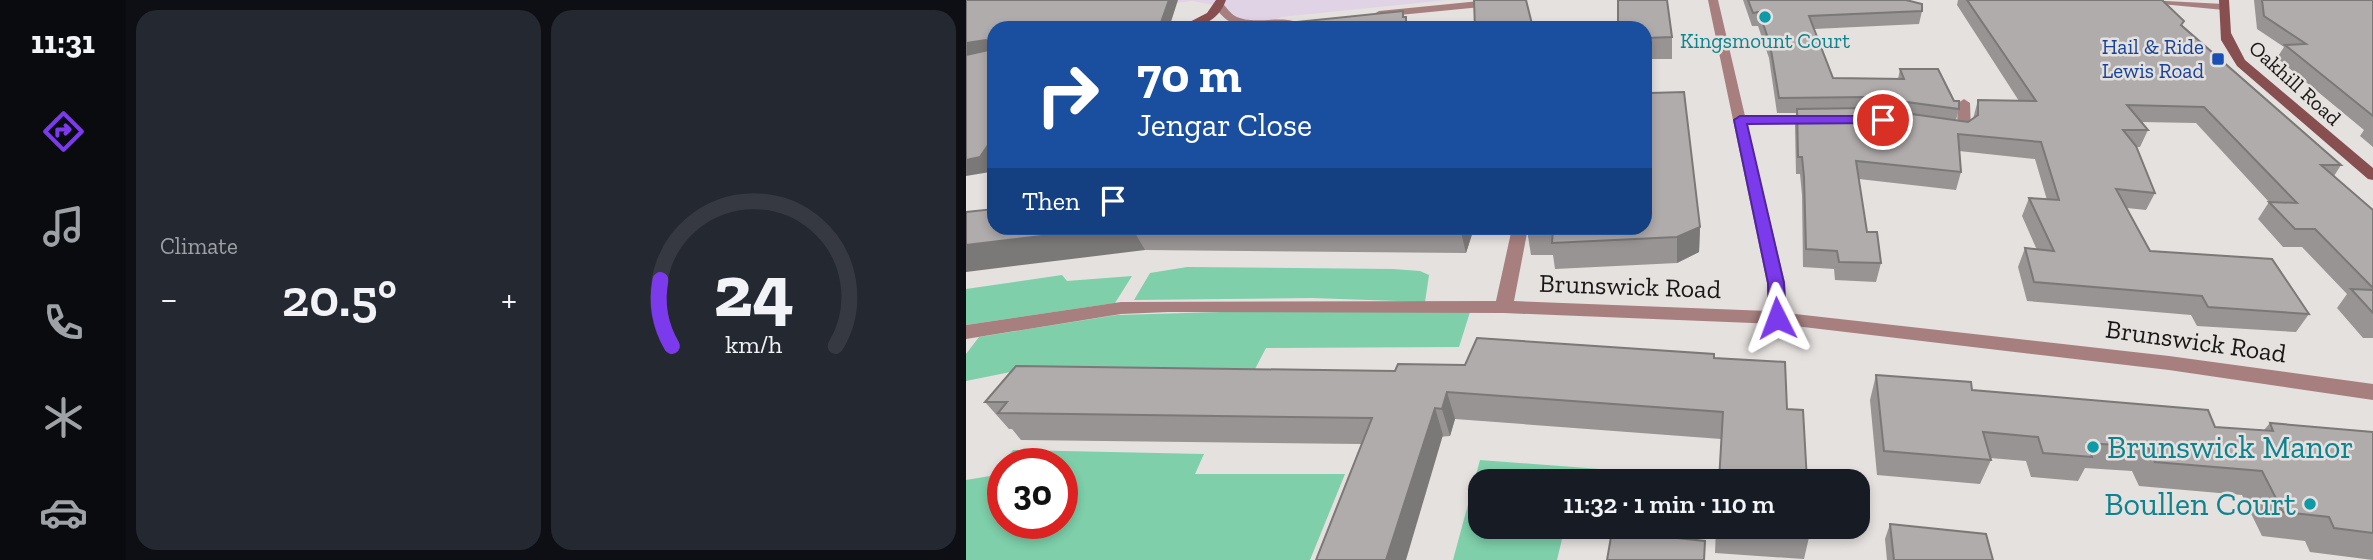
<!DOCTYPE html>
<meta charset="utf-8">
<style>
body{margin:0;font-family:"Zilla Slab",serif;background:#242831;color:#f1f3f6;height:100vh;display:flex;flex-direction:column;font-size:26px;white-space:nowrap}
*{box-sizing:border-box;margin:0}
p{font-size:23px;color:#9ea1a6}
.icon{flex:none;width:38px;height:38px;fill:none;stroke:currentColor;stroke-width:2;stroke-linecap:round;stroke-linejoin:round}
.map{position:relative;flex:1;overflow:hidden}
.panel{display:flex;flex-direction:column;gap:10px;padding:10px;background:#0d0f14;width:840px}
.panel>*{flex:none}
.top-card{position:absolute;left:21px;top:21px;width:665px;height:214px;border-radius:21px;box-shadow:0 4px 10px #0003;background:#1a4fa0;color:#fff;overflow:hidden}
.speed{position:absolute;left:21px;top:448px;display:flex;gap:14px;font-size:35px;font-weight:700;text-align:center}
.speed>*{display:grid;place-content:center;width:91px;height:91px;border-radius:50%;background:#171b24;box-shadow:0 4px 10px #0003;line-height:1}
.speed .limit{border:10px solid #d22;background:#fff;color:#111}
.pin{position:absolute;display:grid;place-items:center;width:60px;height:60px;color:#fff;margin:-30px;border:4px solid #fff;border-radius:50%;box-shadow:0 2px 7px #0007}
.me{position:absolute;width:77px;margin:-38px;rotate:357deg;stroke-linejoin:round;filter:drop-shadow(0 0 5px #0008)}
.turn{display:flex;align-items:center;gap:24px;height:147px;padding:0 35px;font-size:32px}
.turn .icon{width:91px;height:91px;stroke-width:2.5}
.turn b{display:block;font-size:49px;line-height:60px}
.then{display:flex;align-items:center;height:66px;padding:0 35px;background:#0003;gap:14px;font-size:26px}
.big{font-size:52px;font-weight:600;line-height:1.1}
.panel .widget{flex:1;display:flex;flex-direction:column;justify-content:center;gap:10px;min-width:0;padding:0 24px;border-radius:21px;background:#242831}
.panel .dial{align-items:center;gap:0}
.dial svg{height:182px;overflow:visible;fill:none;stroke:#363941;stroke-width:7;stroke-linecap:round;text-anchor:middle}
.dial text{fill:#f1f3f6;stroke:none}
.heat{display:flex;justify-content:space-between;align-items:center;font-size:38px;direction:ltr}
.panel .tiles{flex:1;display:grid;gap:10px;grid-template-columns:repeat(2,1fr)}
.trip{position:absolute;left:502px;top:469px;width:402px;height:70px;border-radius:21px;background:#171b24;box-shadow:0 4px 10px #0003;font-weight:600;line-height:70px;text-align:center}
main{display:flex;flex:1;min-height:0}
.tab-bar{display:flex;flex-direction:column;width:126px;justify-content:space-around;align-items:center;background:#090b0e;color:#9ea1a6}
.tab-bar .icon{width:49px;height:49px}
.tab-bar .active{color:#7c3aed}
.tab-bar b{font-size:32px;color:#f1f3f6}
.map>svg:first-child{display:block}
.commercial{fill:#e0d3e6}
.green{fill:#7ecfaa;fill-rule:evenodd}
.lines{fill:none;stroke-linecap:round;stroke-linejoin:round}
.street{fill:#a77f7f;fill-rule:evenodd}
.secondary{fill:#874f50;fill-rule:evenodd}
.wall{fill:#979493}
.shaded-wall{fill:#7b7878}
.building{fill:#b0acab;stroke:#7b7878;stroke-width:2}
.route{fill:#7c3aed;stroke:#51269a;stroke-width:2}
.culture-dot{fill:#0f9aa8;stroke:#e5e1df;stroke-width:2.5}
.transit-dot{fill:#1a4fb4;stroke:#e5e1df;stroke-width:2.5}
.labels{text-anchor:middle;stroke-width:5;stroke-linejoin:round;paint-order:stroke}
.far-culture-label{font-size:21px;fill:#0d838f;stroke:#e5e1df}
.far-transit-label{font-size:21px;fill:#164399;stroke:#e5e1df;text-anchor:end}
.far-street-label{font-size:21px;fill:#181716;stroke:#e5e1df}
.street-label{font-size:26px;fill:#181716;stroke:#e5e1df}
.near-culture-label{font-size:32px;fill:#0d838f;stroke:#e5e1df;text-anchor:start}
</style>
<main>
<nav class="tab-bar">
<b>11:31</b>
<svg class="icon active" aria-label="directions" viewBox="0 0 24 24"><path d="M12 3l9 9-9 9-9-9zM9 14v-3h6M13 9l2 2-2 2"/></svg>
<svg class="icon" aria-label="music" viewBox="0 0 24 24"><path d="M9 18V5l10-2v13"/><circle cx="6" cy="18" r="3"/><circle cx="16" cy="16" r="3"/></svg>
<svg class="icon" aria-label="phone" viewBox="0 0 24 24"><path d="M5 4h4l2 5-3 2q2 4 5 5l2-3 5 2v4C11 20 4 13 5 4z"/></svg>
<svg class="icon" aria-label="climate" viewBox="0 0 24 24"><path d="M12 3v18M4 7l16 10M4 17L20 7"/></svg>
<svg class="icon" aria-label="car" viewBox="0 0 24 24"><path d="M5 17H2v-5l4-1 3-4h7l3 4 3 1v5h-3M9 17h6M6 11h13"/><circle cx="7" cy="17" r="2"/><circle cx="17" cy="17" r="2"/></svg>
</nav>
<section class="panel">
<div class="tiles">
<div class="widget"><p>Climate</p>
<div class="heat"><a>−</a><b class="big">20.5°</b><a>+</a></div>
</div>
<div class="widget dial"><svg viewBox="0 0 100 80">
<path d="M14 69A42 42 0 1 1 86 69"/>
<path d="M14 69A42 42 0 0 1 9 40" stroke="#7c3aed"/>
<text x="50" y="56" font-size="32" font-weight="700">24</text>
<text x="50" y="72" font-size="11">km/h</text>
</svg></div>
</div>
</section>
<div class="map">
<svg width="1407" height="560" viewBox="0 0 1407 560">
<rect width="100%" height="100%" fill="#e5e1df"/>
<!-- commercial -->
<path class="commercial" d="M131 0H481L315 17 300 25 266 19 253 6 226 1 127 13Z"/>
<!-- green -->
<g class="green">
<path d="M221 267 427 269 454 271 463 275 459 302 346 298 168 300 184 273Z"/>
<path d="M96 275 101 281 166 276 149 303 0 325V289Z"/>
<path d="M256 312H504L493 347 300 348 288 371 64 368 0 381V354L13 337 151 315Z"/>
<path d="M47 450 238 454 229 474H379L344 560H0V480L24 476ZM37 464H96V523H37Z"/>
<path d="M514 460 699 474V481H514V527H693L692 540 597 535 591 560H487Z"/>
</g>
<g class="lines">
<!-- street -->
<g class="street">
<path d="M524 0H561L556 3 413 17 408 14 413 11Z"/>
<path d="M742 0H752L779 116 851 115 858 119 851 123 781 124 819 283 820 313 1203 356 1407 384V400L1203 370 811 324 538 313 202 312 155 314 0 339V325L155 302 530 301 546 228H562L548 301 802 311 801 283Z"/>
<path d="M1180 0 1258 4 1263 7 1258 10 1185 3Z"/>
<path d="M249 4H257C260 7 265 14 269 16 287 26 319 14 331 23 320 31 273 28 261 20 257 17 253 12 249 8Z"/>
<path d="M998 99 1004 103 1005 132 998 136 982 133V127H991L992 103Z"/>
</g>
<!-- secondary -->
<g class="secondary">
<path d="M250 0H260C252 22 234 28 212 28L241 13Z"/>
<path d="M1253 0H1263L1265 33 1279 60 1407 168V180L1402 179 1271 66 1255 40Z"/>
</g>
</g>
<!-- wall -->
<g class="wall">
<path d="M777 0H940L956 11 953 24 848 29 867 78 932 79 934 69 993 109 990 120 1002 122 1007 119 1012 100 1053 101 991 5 992 0H1196L1216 26 1375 165 1368 176 1407 210V338H1397L1371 308 1381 294 1336 247H1317L1292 219 1303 202 1230 123 1175 122 1182 130 1174 147H1170L1189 193 1180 210 1161 208 1184 251 1343 314 1330 332 1231 326 1225 315 1061 301 1052 267 1059 248 1071 250 1056 216 1063 198 1081 200 1069 159 993 151 995 172 990 190 893 179 901 232 915 263 910 282 869 280 868 269 837 267 836 195 834 174H830L829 126 830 113H811L803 58 792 26H786Z"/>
<path d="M1288 0H1407V147L1394 136 1398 130 1311 58 1318 47 1291 29Z"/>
<path d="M679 28 706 37V59H682L684 93 734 227 733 252 711 263 589 269 587 255H565L561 230 679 228Z"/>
<path d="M28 228H508L500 253 179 250Z"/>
<path d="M748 358 819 362 755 439 489 419 484 436 395 444 55 440 46 429H43L19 402 499 365Z"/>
<path d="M910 375 1249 427 1298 430 1304 423 1407 432V560L1344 552 1339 541 1296 536 1276 495 1173 486 1166 471 1119 468 1112 481 1065 477 1060 461 1024 458 1025 460 1014 484 911 475 904 400Z"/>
<path d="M924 524 1027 560H921L919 539Z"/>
<path d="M750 527 844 533 838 559 749 553Z"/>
</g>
<!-- shaded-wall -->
<g class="shaded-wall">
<path d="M203 0H212L203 28H193Z"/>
<path d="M20 40 28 52 0 57V43Z"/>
<path d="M28 136V164L24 172 0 176V160Z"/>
<path d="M734 227 733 252 711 263V237Z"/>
<path d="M143 228H166L179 250 0 272V245Z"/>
<path d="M494 228H508L500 253Z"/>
<path d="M481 392 489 419 484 436 476 409Z"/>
<path d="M469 408 477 435 440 560H420Z"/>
</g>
<!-- building -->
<g class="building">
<path d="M0 0H203L193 28H28V136L14 157 0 160V55L23 50V42L20 40 0 43Z"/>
<path d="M508 0H560L567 28H509Z"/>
<path d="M652 0H701L706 37 681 38 684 93 718 92 734 227 711 237 586 243 587 229 561 230 562 228H679V28H652Z"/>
<path d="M782 0H940L956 4V11L843 16 867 78 938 79 934 69H972L988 101H993V109L903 97 813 98 804 44 793 12 787 13Z"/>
<path d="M1001 0H1196L1218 21 1215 25 1375 165H1355L1407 210V288L1349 229H1329L1303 202 1331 203 1238 107 1161 105 1182 130H1157L1170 146 1189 193 1150 189 1184 251 1306 259 1343 314 1242 307 1236 296 1068 282 1059 248 1088 251 1063 198 1093 200 1075 142 992 134 995 172 890 161 901 232H911L915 263 873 262 871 251 840 249 838 177 836 157H832L831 109 903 108 1002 122 1012 115V100L1070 101Z"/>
<path d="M1296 0H1407V116L1319 45 1340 44 1298 16Z"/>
<path d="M437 11V17H440V28H293V26Z"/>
<path d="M28 209V228H143L0 245V212Z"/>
<path d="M1385 289 1407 290V313Z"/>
<path d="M511 338 748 354V358L819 362 821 409 837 410 841 481H753L757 412 481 392 476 409 469 408 420 560H350L406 418 32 413 41 402H19L50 366 429 371 432 364 499 365Z"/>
<path d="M910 375 1005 382 1006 390 1242 410 1249 427 1307 431 1304 423 1407 432V533L1368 528 1363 517 1317 512 1296 471 1189 462 1182 447 1121 443 1126 457 1077 453 1072 437 1017 432 1025 460 918 451Z"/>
<path d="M924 524 1020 534 1027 560H928Z"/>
<path d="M751 527H844V533Z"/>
<path d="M646 531 739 541 738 560H641Z"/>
</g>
<!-- route -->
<path class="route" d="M774 116H917L923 120 917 123 781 124 818 283 820 318 811 324 803 318 802 283 768 120Z"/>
<!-- markers -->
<g class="culture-dot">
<circle cx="799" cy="17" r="7"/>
<circle cx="1127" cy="447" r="7"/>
<circle cx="1344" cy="504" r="7"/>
</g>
<rect class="transit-dot" x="1245" y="52" width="14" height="14" rx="3.5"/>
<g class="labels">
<!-- far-culture labels -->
<g class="far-culture-label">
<text x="799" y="48">Kingsmount Court</text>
</g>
<!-- far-transit labels -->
<g class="far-transit-label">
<text x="1238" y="54">Hail &amp; Ride<tspan x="1238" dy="24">Lewis Road</tspan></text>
</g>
<!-- far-street labels -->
<g class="far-street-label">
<text transform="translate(1329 83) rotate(42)" y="7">Oakhill Road</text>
</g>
<!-- street labels -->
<g class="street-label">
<text transform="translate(664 286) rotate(2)" y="9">Brunswick Road</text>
<text transform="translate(1230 341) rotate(8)" y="9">Brunswick Road</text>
</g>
<!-- near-culture labels -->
<g class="near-culture-label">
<text x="1141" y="458">Brunswick Manor</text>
<text x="1330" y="515" text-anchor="end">Boullen Court</text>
</g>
</g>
</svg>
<div class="speed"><div class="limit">30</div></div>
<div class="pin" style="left:917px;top:120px;background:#d93025"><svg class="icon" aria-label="arrive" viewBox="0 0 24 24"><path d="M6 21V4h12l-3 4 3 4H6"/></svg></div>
<svg class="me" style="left:811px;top:318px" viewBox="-20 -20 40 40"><path d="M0-17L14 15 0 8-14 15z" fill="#7c3aed" stroke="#fff" stroke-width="4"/></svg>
<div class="trip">11:32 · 1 min · 110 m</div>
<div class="top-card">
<div class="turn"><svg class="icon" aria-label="right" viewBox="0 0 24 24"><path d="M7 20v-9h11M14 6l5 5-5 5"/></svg><div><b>70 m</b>Jengar Close</div></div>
<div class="then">Then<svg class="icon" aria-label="arrive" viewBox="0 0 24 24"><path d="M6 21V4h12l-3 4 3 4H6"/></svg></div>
</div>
</div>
</main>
